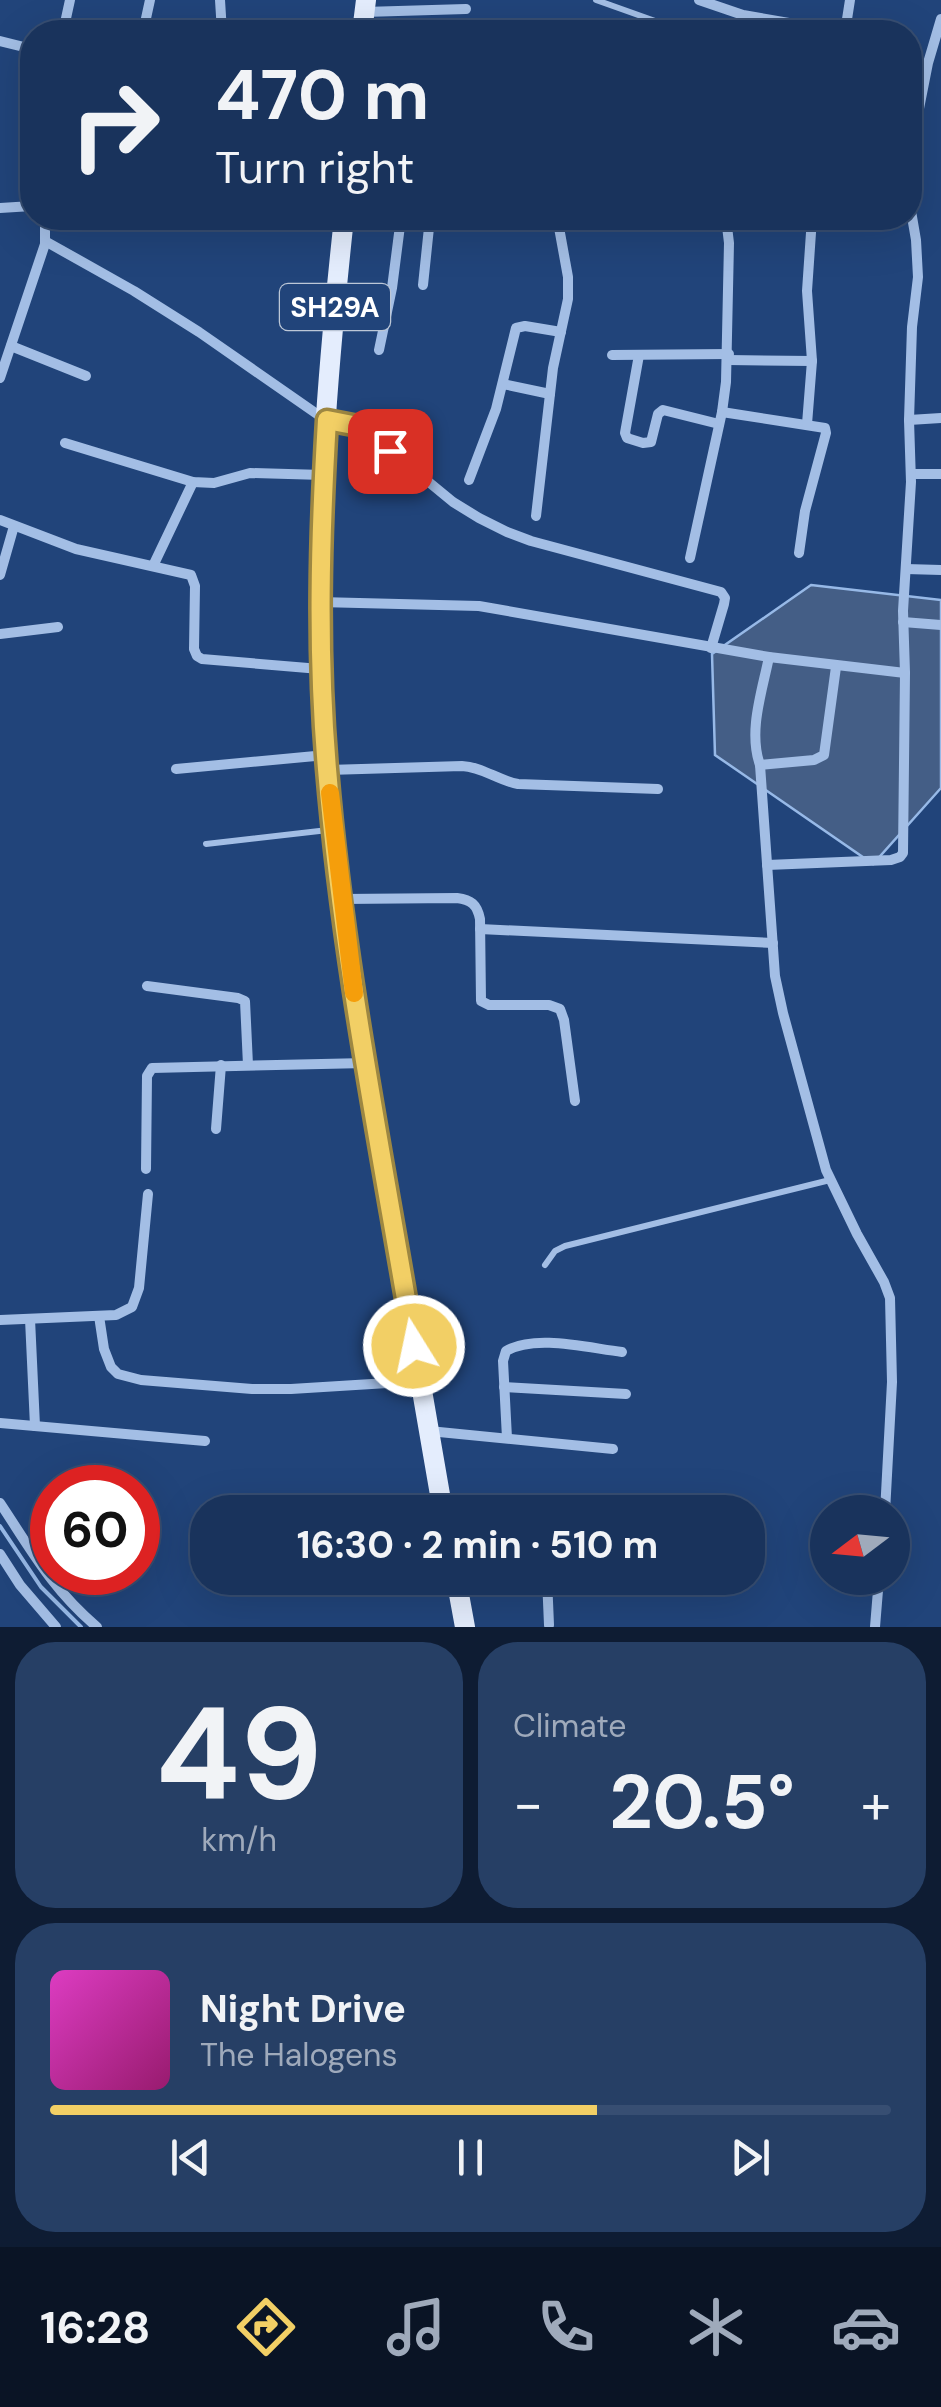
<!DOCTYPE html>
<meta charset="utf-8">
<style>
body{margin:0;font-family:"DM Sans",sans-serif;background:#263f65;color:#f1f3f6;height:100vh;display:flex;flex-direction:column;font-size:38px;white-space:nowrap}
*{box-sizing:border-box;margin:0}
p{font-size:32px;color:#9faabb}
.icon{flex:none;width:55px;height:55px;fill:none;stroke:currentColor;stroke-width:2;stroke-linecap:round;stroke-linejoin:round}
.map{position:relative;height:1627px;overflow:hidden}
.panel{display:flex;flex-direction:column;gap:15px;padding:15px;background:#0e1c33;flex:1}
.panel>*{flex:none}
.guide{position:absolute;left:20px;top:20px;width:902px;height:210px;border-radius:40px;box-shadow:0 10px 40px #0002,0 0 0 2px #374e72;background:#19335c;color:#f1f3f6;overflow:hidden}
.needle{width:65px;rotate:254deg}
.buttons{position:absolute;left:810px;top:1495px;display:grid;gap:20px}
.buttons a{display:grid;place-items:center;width:100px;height:100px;border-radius:50%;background:#19335c;box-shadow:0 10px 40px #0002,0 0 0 2px #374e72;font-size:50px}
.speed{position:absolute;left:30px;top:1465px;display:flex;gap:20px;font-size:50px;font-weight:700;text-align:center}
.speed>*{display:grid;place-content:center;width:130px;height:130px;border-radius:50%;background:#19335c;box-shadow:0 10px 40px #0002,0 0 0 2px #374e72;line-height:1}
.speed .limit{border:15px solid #d22;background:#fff;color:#111}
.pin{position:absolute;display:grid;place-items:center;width:85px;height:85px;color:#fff;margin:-42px;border-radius:20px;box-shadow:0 5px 15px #0006}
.me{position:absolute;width:110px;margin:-55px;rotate:350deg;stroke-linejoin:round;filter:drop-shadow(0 0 8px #0008)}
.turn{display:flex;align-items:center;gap:35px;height:210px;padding:0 30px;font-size:45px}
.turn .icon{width:130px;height:130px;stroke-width:2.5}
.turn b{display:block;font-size:70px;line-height:85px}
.big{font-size:75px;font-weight:700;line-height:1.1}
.panel .card{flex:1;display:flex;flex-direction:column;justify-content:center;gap:15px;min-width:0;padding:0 35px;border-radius:40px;background:#263f65}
.panel .dial{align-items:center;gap:0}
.dial b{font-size:130px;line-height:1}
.song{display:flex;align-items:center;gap:30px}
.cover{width:120px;height:120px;border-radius:15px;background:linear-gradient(135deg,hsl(310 70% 55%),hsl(320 70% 35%))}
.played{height:10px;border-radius:5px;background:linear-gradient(90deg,#f2cf65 65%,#374e72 65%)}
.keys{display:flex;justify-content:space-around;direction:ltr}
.heat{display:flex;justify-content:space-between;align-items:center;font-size:55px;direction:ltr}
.panel .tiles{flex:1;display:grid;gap:15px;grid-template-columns:1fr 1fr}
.card:last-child{grid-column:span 2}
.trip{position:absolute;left:190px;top:1495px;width:575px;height:100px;border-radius:40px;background:#19335c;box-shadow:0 10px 40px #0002,0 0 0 2px #374e72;font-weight:700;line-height:100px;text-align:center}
.menu{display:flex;height:160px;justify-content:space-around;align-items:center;background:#0a1425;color:#9faabb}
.menu .icon{width:70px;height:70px}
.menu .on{color:#f2cf65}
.menu b{font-size:45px;color:#f1f3f6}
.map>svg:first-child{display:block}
.water{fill:#445e86;stroke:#97b9e7;stroke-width:2.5}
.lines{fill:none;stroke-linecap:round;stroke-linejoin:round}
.stream{stroke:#97b9e7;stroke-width:4}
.service{stroke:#a3bee5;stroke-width:6}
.minor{stroke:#a3bee5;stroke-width:10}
.primary{stroke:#e4edfd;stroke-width:20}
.route-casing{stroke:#9d8742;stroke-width:25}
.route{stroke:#f2cf65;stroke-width:18}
.slow{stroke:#f59e0b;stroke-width:18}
.labels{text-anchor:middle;stroke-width:10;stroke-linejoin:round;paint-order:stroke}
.shield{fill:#21447a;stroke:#bcc7d7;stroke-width:2.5}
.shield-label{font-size:28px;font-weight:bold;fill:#fff}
</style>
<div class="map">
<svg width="941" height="1627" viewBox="0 0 941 1627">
<rect width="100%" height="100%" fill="#21447a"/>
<!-- water -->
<path class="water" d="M811 585 941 600V788L873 864 715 755 712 654Z"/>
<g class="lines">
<!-- stream -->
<path class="stream" d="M0 1526 41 1587 81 1627"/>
<!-- service -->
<g class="service">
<path d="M596 0 686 32"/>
<path d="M206 844 328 830"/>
<path d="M545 1265 555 1251 565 1246 830 1180"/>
</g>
<!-- minor -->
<g class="minor">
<path d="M220 0 222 32"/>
<path d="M699 0 743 15 841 32"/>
<path d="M364 12 466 9"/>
<path d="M63 32 70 0"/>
<path d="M143 32 150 0"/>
<path d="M845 32 850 0"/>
<path d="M0 41 32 49"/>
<path d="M910 154 928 63 941 19"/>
<path d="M0 208 32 206"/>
<path d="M525 218 598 226H636L726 218"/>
<path d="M45 241 134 291 199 332 327 421 353 424 363 428 453 502 479 518 507 532 531 541 721 592 725 598 724 604 711 648"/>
<path d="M423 285 430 218"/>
<path d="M11 346 86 376"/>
<path d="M379 350 392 288 401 218"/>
<path d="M612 355 729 354"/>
<path d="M639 355 625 433 627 438 643 443 651 442 658 414 663 410 719 424"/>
<path d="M728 360 812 361"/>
<path d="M0 378 45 244V218"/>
<path d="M503 384 550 394"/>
<path d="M722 412 825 428 826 433 805 511 799 553"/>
<path d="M909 420 941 418"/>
<path d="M807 424 812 361 807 291 812 218"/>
<path d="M65 443 193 482 214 483 250 473 323 475"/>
<path d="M911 474H941"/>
<path d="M469 480 496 409 516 328 525 326 561 332"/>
<path d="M536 516 553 368 568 299V277L558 222"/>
<path d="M0 520 76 549 191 575 195 586 194 649 197 656 202 659 320 669"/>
<path d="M690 558 722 412 726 382 729 243 726 218"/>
<path d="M153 566 193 482"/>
<path d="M906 569 941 570"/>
<path d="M0 575 14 526"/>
<path d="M319 602 479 606 769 657 905 673"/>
<path d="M903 622 941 625"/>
<path d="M0 634 58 627"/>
<path d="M769 657C762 692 748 731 760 765L775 976 783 1013 826 1170 857 1234 884 1282 890 1298 892 1382 885 1512"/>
<path d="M760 765 814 760 824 755 836 667"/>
<path d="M176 769 326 755"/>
<path d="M328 770 462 766C483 767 497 780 518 784L658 789"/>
<path d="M767 865 891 860 900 857 903 853 905 673 903 611 911 482 909 420 912 327 918 277 916 240 910 205"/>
<path d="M342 899 457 898C471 900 477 904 480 919L481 1001 489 1005H549L560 1009 564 1020 575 1101"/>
<path d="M480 929 773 943"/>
<path d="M147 986 238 998 245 1001 248 1065"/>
<path d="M216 1129 221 1065"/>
<path d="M146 1169 147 1076 152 1068 366 1063"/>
<path d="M99 1316 104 1349 111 1367 118 1374 141 1380 252 1389H291L420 1381"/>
<path d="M30 1319 35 1426"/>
<path d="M0 1320 116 1315 132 1307 139 1288 148 1194"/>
<path d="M504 1387 626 1394"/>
<path d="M0 1423 205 1441"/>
<path d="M429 1431 613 1449"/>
<path d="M507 1438 503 1361 506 1351C535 1334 588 1348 622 1352"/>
<path d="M0 1503C32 1551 52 1589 97 1627"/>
<path d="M0 1554 20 1585 56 1627"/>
<path d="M547 1578 549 1625"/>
<path d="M875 1627 879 1578"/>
</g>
<!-- primary -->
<g class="primary">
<path d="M362 32 366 0"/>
<path d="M344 218C328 366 315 520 321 669 328 828 352 985 379 1141 400 1265 422 1389 443 1512"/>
<path d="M456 1578 465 1627"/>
</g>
</g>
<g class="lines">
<defs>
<path id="route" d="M390 451 358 426 327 420C320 537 317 652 327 769 343 963 382 1154 414 1346"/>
</defs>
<!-- route casing -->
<use href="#route" class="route-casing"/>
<!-- route -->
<use href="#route" class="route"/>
<!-- slow -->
<path class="slow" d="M330 793 354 993"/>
</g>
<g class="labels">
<!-- shield labels -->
<rect class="shield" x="280" y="284" width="110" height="46" rx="8"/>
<g class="shield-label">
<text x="335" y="317">SH29A</text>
</g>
</g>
</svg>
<div class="buttons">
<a><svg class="needle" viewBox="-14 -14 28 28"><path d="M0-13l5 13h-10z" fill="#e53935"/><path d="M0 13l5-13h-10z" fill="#9faabb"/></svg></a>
</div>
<div class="speed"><div class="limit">60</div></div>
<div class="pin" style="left:390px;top:451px;background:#d93025"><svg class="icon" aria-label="arrive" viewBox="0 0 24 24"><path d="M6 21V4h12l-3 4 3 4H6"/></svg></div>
<svg class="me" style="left:414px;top:1346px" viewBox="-20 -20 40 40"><circle r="17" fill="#f2cf65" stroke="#fff" stroke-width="3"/><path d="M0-11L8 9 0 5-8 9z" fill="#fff"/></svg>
<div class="trip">16:30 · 2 min · 510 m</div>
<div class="guide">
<div class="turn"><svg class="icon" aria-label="right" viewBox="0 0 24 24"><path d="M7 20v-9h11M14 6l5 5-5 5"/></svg><div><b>470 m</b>Turn right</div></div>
</div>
</div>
<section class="panel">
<div class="tiles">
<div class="card dial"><b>49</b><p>km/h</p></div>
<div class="card"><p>Climate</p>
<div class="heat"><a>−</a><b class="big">20.5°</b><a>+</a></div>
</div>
<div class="card">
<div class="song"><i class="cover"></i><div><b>Night Drive</b><p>The Halogens</p></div></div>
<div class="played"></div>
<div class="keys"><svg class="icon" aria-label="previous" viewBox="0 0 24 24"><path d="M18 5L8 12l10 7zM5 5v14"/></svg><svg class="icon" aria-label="pause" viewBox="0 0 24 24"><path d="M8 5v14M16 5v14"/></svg><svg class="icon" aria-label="next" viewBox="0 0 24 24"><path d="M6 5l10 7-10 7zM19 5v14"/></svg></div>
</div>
</div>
</section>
<nav class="menu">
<b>16:28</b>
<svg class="icon on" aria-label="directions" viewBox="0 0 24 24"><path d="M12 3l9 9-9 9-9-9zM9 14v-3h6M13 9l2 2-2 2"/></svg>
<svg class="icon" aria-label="music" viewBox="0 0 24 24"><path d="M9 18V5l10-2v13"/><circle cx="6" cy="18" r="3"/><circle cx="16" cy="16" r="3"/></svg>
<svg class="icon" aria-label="phone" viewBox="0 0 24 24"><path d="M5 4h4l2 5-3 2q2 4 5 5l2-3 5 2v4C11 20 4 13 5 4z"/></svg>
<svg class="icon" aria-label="climate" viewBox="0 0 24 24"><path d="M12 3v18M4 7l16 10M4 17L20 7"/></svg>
<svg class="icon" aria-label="car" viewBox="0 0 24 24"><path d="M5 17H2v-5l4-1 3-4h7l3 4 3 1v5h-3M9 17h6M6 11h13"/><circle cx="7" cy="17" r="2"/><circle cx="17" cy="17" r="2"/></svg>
</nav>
